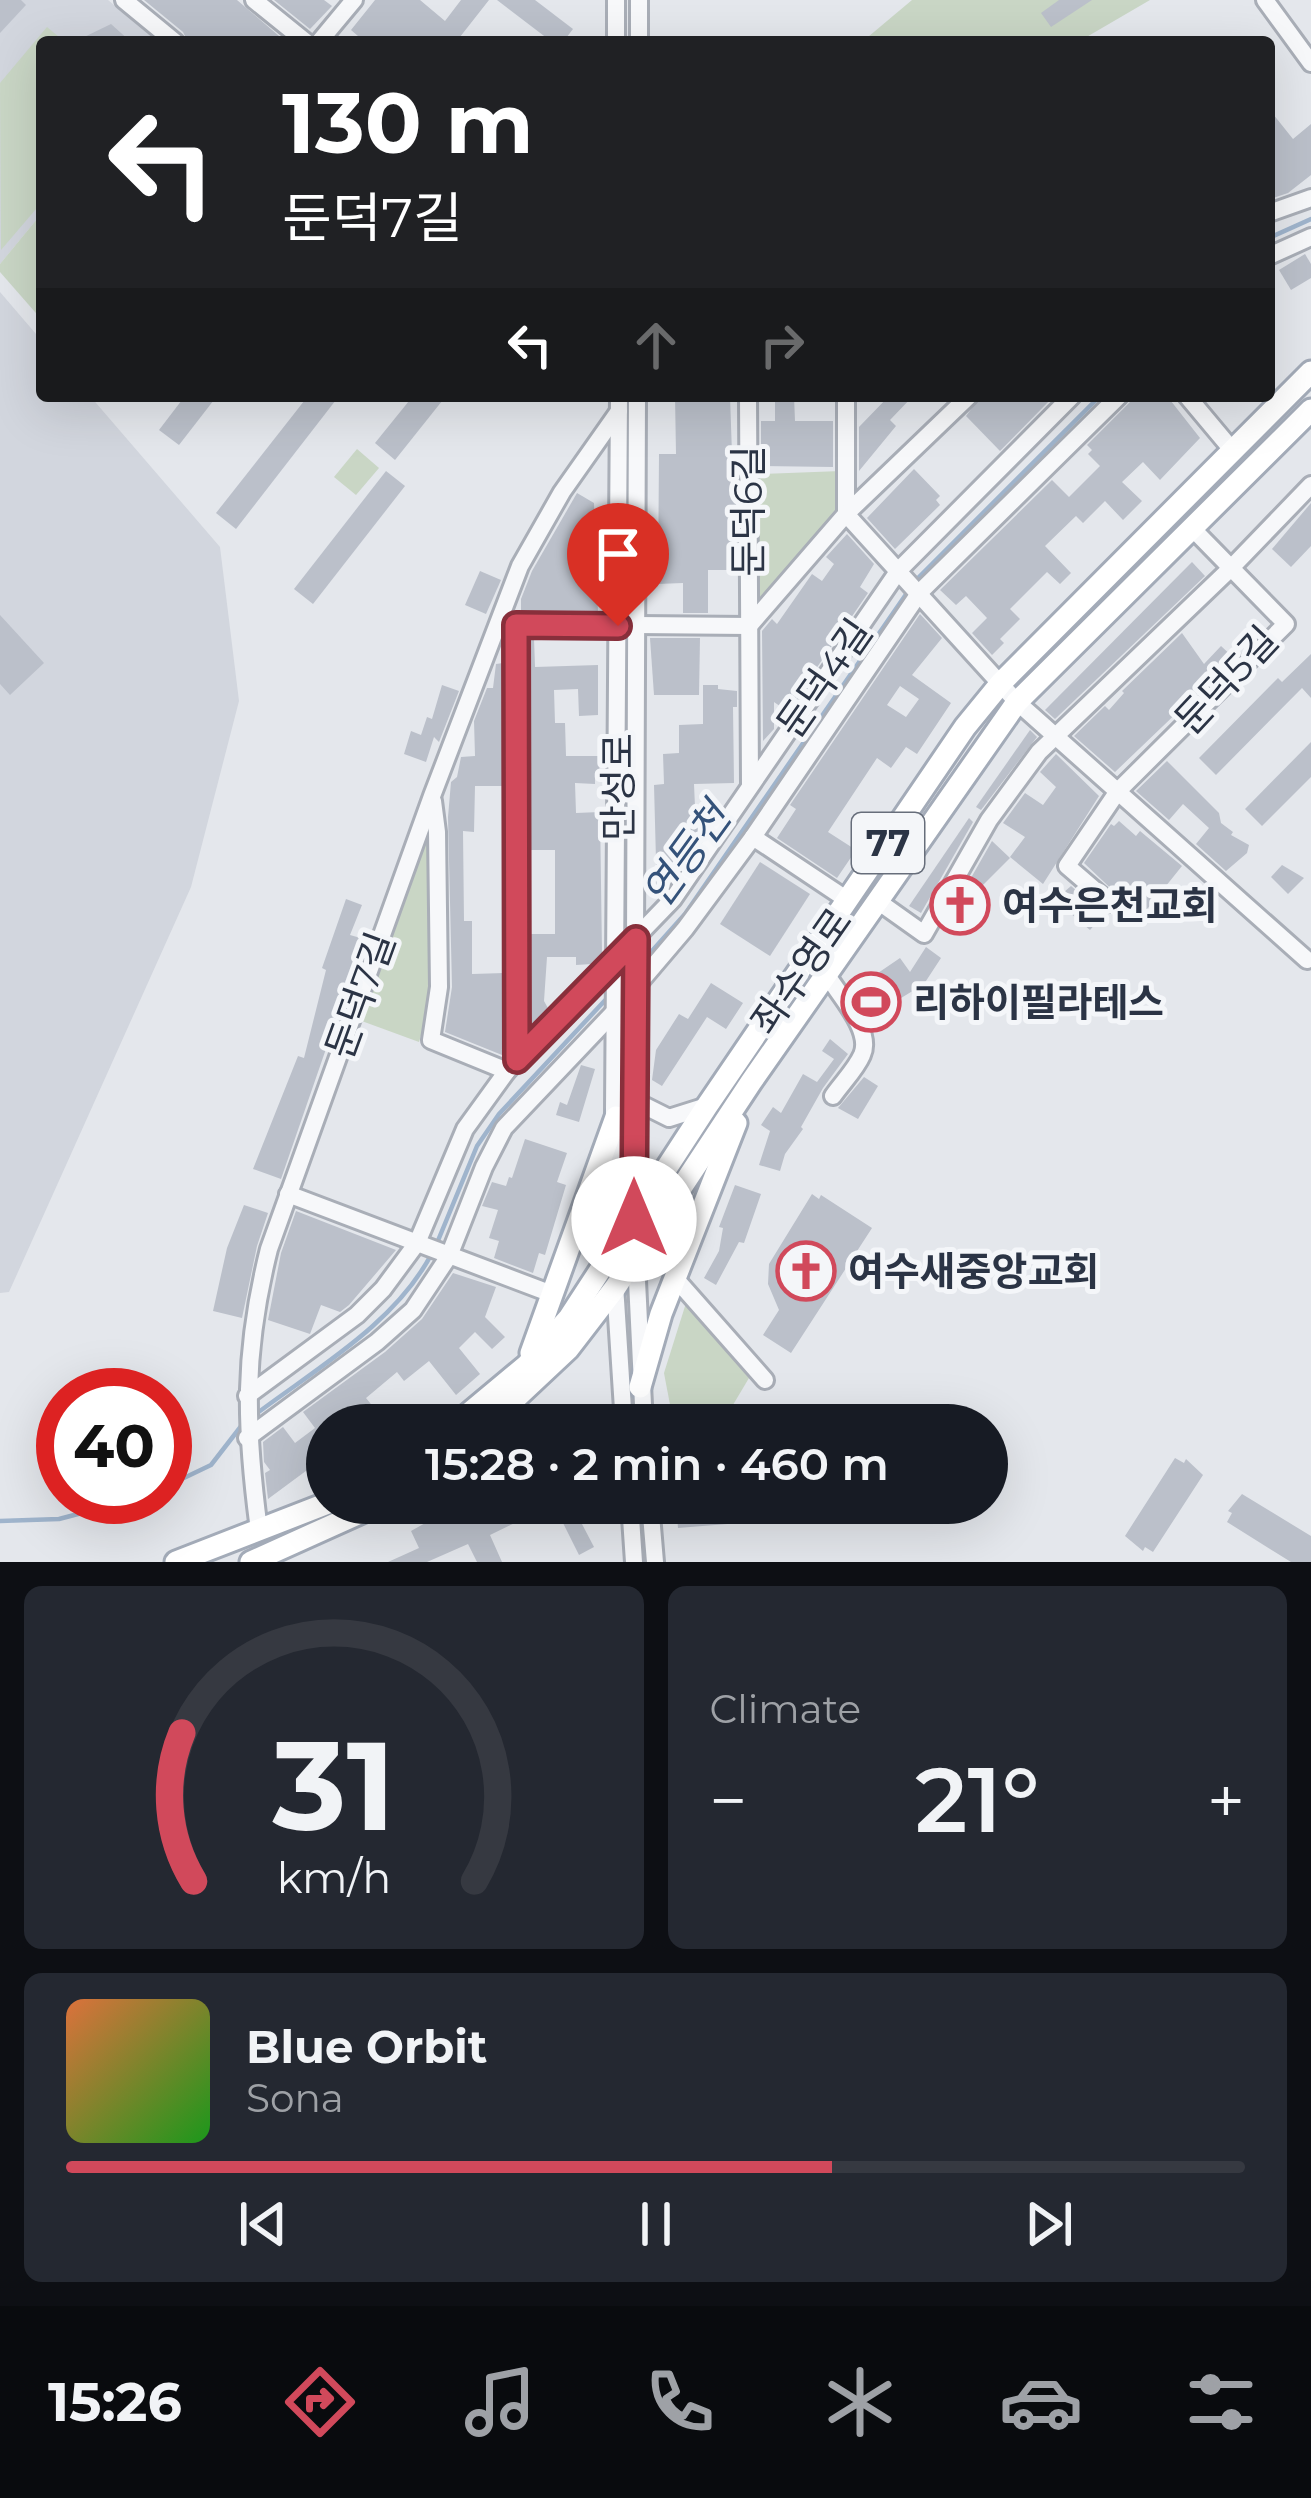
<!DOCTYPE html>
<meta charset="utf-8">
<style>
body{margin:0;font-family:Montserrat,"Noto Sans KR",sans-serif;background:#242831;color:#f1f3f6;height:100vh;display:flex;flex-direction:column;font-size:45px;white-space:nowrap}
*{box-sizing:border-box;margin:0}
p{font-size:39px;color:#9ea1a6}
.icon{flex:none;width:66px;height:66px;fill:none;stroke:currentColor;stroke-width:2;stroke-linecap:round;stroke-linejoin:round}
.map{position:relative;height:1562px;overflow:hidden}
.side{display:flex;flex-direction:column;gap:24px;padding:24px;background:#0d0f14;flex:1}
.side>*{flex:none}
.banner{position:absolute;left:36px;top:36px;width:1239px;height:366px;border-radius:12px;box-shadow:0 12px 48px #0002;background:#202124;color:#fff;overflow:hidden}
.speed{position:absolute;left:36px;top:1368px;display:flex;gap:24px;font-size:60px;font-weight:700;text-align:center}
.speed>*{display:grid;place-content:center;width:156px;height:156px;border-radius:50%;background:#171b24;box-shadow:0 12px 48px #0002;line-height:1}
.speed .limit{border:18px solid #d22;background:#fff;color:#111}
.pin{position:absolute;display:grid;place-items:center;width:102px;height:102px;color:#fff;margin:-123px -51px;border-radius:50% 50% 50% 0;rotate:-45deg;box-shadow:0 0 12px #0007}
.pin .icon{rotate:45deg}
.me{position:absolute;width:132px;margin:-66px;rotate:0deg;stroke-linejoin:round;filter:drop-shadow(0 0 9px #0008)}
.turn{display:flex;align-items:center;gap:42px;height:252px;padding:0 48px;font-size:54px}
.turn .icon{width:156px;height:156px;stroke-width:2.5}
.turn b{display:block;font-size:84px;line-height:102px}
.lanes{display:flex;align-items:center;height:114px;padding:0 48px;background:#0003;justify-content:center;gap:60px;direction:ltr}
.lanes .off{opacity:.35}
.big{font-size:90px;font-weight:600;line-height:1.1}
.side .widget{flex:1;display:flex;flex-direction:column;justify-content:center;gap:18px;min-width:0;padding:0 42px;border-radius:18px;background:#242831}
.side .dial{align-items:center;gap:0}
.dial svg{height:312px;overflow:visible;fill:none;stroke:#363941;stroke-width:7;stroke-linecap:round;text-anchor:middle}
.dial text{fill:#f1f3f6;stroke:none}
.song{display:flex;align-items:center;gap:36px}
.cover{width:144px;height:144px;border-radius:18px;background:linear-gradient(135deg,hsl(20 70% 55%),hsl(120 70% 35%))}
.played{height:12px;border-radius:6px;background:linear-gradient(90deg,#d1495b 65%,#363941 65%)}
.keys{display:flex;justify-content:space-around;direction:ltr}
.heat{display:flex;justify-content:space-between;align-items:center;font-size:66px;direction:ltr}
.side .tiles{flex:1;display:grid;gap:24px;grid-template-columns:1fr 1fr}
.widget:last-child{grid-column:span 2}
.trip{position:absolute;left:306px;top:1404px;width:702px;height:120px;border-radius:60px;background:#171b24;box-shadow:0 12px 48px #0002;font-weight:600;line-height:120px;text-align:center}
.dock{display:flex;height:192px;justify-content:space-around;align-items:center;background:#090b0e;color:#9ea1a6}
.dock .icon{width:84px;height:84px}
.dock .selected{color:#d1495b}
.dock b{font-size:54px;color:#f1f3f6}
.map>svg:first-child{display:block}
.built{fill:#d2d6de}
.green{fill:#c9d6c5}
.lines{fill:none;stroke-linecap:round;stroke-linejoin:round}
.stream{stroke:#9fb4cc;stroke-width:4.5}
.building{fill:#bbc0ca;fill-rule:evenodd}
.minor-casing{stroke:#a9aeb7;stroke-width:22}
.major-casing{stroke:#a3abb8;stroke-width:27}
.minor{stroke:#f7f8fa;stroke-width:16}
.major{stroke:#fff;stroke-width:21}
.route-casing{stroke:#882f3b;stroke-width:30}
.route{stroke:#d1495b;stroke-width:21}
.labels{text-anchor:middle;stroke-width:10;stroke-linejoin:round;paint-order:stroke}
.shield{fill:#f4f6f9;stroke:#676e7b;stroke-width:3}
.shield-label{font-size:36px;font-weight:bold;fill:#2b3445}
.street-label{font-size:39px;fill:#2b3445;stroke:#f4f6f9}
.poi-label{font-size:39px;font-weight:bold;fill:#2b3445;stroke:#f4f6f9;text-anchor:start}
.water-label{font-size:42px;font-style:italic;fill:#34527a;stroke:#f4f6f9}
</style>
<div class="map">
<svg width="1311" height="1562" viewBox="0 0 1311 1562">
<rect width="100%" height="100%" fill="#e4e7ec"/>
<!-- built -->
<g class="built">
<path d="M0 0H108L158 42H42V213L0 264Z"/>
<path d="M0 292 42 341V396H90L220 547 239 701 191 887 9 1292 0 1293Z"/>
</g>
<!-- green -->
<g class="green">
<path d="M912 0H1150L1078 42H862Z"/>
<path d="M47 27 65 42H42V202L1 250 0 83Z"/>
<path d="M42 213V320L0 272V264Z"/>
<path d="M357 449 379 468 356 495 334 477Z"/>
<path d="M841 471 842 512 767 597 759 596V474Z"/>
<path d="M424 834 432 836V999L419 1042 359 1020Z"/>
<path d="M686 1303 749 1378 721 1425H701L671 1410 664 1373Z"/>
</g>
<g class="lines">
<!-- stream -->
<g class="stream">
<path d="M1269 238 1311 219"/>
<path d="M915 581 1100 396"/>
<path d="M643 961 685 914 909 590"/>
<path d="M437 1243 477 1146 499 1114 610 995"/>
<path d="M256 1414C317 1368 396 1323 432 1253"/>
<path d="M165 1487 211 1465 242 1425"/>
<path d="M0 1521 59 1519 143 1497"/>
</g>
</g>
<!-- building -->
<g class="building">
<path d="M0 0H21L26 5 0 33Z"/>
<path d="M144 0H237L286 42H188L183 32Z"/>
<path d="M274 0H324L332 6 310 29Z"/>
<path d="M375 0H420L445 21 461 0H489L456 42H365L351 30Z"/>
<path d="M497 0H535L573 29 563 42H552Z"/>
<path d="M1059 0H1092L1051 27 1041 13Z"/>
<path d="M111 24 131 42H74Z"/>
<path d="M1269 109 1293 139 1311 124V175L1288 193 1273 198 1269 192Z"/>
<path d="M1305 254 1311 264V278L1291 290 1279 270Z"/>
<path d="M185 396H217L179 445 159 430Z"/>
<path d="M308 396H339L236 529 216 513Z"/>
<path d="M413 396H446L395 460 375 443Z"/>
<path d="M675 396H730L732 454H736V570H708V613H683V583L658 584 659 454H676Z"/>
<path d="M775 396H794L795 421H833V467L761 466V421H775Z"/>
<path d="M889 396H913L890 420 896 426 859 471V427Z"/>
<path d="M981 396H1054L1000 451 966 416Z"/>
<path d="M1136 396H1167L1200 438 1160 480 1143 462 1122 482 1142 501 1123 520 1105 501 1083 523 1076 516 1045 546 1071 573 1060 584 1047 572 1010 609 1020 619 1000 639 1004 643 992 655 972 633 987 618 966 596 956 605 940 590 1052 480 1069 497 1100 466 1088 454 1092 450 1087 445Z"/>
<path d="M914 469 940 496 936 500 940 505 895 549 867 518Z"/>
<path d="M386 471 405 486 313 604 294 589Z"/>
<path d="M577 493 594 503 598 613 521 612V599L532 571Z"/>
<path d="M1311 503V546L1291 567 1272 549Z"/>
<path d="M847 534 874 564 860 587 868 593 787 711 774 702V729L763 741 762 631 772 619 777 624 812 574 822 581 834 564 826 557Z"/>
<path d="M1192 562 1205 576 1055 719 1045 710Z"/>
<path d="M480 571 501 580 486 614 465 605Z"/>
<path d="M920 614 942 638 912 675 951 703 917 754 906 747 891 768 877 758 828 832 856 850 837 878 777 838 796 809 790 805ZM900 686 919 699 906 717 887 705Z"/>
<path d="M0 615 44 663 10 695 0 684Z"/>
<path d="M1182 633 1204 664 1221 646 1234 658 1115 772 1074 736 1105 706 1109 710 1124 693 1122 691Z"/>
<path d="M529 638H534L535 667 598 665V715L579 716 578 689 554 690 555 723H565L566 756H600L599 778H595V784L575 783 576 813 600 812 602 954 592 964 576 965V957H547L544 1001 549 1010 530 1029 529 934H555V850H529Z"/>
<path d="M650 638H700L699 695H654Z"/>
<path d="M1311 654V698L1302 688 1216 775 1199 758 1278 678 1282 682Z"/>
<path d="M503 663 504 786H475L474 832 463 831 464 921H472V974L504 973 502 1055 445 1032 452 987 448 817 451 782 457 777 461 757 475 756 474 721 487 688H493L496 664Z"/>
<path d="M442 685 459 691 439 742 434 737 426 762 404 754 411 731 421 735 427 717 432 719Z"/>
<path d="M703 685H718V689L737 691V707H733L734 783 694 784 695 807H706L707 827 702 834H692V849L657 898 654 785 664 784 663 754 679 753V725L703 724Z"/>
<path d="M1030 730 1037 737 981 810 976 807Z"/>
<path d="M1311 742V777L1262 826 1245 809Z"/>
<path d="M1056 754 1099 796 1043 884 1010 857 1025 837 1003 823 1025 793 1043 805 1056 787 1040 772Z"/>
<path d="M1167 761 1219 813 1221 823 1233 832 1231 835 1249 845 1247 853 1226 871 1196 844 1209 828 1183 804 1169 820 1136 791Z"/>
<path d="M969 818 973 822 921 913 909 906Z"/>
<path d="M1119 821 1136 836 1140 831 1182 866 1149 907 1126 927 1115 914 1122 906 1121 898 1084 863 1111 824 1114 826Z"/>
<path d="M992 841 1010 858 982 886 955 934 943 927Z"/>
<path d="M760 862 810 894 770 956 720 924Z"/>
<path d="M1282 865 1304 878 1288 894 1271 877Z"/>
<path d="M1071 886 1104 914 1090 930 1055 900Z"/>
<path d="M346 899 362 905 350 935 364 939 281 1179 253 1169 298 1056 304 1058 326 970 322 968Z"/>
<path d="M926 947 941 958 924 984 870 1017 857 997 883 980 878 973 900 958 910 972Z"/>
<path d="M711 983 743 1003 726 1029 707 1017 662 1086 652 1080 656 1050 679 1014 688 1019Z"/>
<path d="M830 1039 848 1054 823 1088 801 1127 803 1129 785 1154 780 1171 759 1165 770 1131 761 1125 773 1107 781 1113 803 1074 817 1082 834 1059 822 1051Z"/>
<path d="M581 1065 595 1069 579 1122 556 1115 560 1102 567 1105Z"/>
<path d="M864 1077 878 1086 858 1119 838 1108Z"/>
<path d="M525 1139 567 1153 557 1182 566 1185 545 1255 539 1253 533 1273 494 1258 499 1241 489 1238 498 1210 482 1206 492 1182 506 1186 509 1177 512 1178Z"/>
<path d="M735 1185 761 1194 744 1243 739 1242 716 1285 704 1278 719 1251 723 1228 719 1227Z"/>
<path d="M812 1194 819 1199 821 1195 872 1228 791 1353 763 1335 779 1310 768 1284 769 1264Z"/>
<path d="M244 1205 268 1213 257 1246 242 1318 213 1311 227 1248Z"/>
<path d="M296 1211 396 1250 349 1305 340 1312 321 1305 310 1334 268 1320 281 1253Z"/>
<path d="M453 1273 496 1287 485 1317 505 1337 492 1349 475 1332 459 1348 480 1374 456 1395 429 1361 404 1381 397 1372 366 1398 387 1424 406 1411 416 1425H327V1476L318 1462 268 1499 265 1473 270 1470 264 1462 263 1442 283 1427 295 1443 315 1428 303 1412 385 1352 422 1319Z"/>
<path d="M1175 1458 1184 1463 1186 1459 1203 1475 1153 1552 1145 1547 1143 1551 1125 1536Z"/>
<path d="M1242 1494 1311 1536V1562H1291L1227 1522 1232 1513 1228 1511Z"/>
<path d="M461 1503H484L485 1507 515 1503 523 1519 490 1535 502 1562H477L468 1544 427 1562H388L419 1548 411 1531Z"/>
<path d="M553 1503H571L594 1547 579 1555Z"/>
<path d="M676 1503H739L751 1508 752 1522 678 1528Z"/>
</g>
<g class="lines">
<defs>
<g id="minor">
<path d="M124 0 175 42"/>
<path d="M254 0 306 42"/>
<path d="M616 0V42"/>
<path d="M1265 0 1311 63"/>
<path d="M319 42 354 0"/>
<path d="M639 42V0"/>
<path d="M1269 213 1311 198"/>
<path d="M1269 256 1311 237"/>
<path d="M637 396 634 1219 644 1425"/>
<path d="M748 396 750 784"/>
<path d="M846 396V514L1017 702 1307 960"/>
<path d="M1187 396 1233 451"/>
<path d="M511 625 618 626"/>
<path d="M516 625 517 1060"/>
<path d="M636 625 749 626 846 514 969 396"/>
<path d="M433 801 437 832 439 987 431 1040 507 1071"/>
<path d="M753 837 849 901"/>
<path d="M879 902 924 934 989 820 1039 752 1231 568 1311 485"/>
<path d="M1110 903 1067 866 1118 791 1286 624 1191 527"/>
<path d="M827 975C839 995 873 1031 862 1055 856 1069 842 1083 833 1096"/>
<path d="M635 1101 669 1118 707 1106"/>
<path d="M288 1194 552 1294"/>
<path d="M613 1253 619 396"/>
<path d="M675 1278 765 1380"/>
<path d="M615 1285 624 1425"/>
<path d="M247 1396 357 1315 383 1289 417 1243 465 1129 507 1071 673 899 899 570 1072 396"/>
<path d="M247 1438 377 1342 413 1310 449 1256 484 1167 504 1128 617 1009 685 929 753 837 920 592 1119 396"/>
<path d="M630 1503 634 1562"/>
<path d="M650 1503 655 1562"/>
<path d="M259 1530C245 1425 243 1353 269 1249L432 796 520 566 562 492 619 411"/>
</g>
<g id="major">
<path d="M531 1353 616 1117"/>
<path d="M640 1387 661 1314 736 1123"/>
<path d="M455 1425 527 1365 569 1318 707 1106 965 727 1001 683 1311 372"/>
<path d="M487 1425 568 1349 615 1288 751 1082 1017 702 1311 410"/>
<path d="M176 1562 328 1503"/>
<path d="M251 1562 382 1503"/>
</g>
</defs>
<!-- minor casing -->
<use href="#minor" class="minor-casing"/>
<!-- major casing -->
<use href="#major" class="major-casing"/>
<!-- minor -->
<use href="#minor" class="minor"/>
<!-- major -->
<use href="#major" class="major"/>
</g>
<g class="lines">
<defs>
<path id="route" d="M618 626 516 625 517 1060 636 939 634 1219"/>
</defs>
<!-- route casing -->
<use href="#route" class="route-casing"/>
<!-- route -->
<use href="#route" class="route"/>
</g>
<!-- icons -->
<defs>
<symbol id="church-ring" viewBox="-11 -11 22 22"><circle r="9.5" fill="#f4f6f9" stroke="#d1495b" stroke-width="1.5"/><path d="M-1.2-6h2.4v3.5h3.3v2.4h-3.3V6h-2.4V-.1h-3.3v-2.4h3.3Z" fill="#d1495b"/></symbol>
<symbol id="stadium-ring" viewBox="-11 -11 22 22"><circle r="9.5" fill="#f4f6f9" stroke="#d1495b" stroke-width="1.5"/><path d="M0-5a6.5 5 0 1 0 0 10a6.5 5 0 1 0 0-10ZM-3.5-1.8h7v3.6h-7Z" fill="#d1495b"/></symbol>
</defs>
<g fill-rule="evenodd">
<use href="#church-ring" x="927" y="872" width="66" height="66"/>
<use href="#stadium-ring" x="838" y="969" width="66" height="66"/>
<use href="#church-ring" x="773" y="1238" width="66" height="66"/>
</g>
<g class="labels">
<!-- shield labels -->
<rect class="shield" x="852" y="813" width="72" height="60" rx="9"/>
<g class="shield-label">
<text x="888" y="856">77</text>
</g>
<!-- street labels -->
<g class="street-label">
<text transform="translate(748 511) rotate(-90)" y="14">둔덕6길</text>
<text transform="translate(824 678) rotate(-55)" y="14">둔덕4길</text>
<text transform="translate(1226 680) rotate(-47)" y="14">둔덕5길</text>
<text transform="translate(618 787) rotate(-90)" y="14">만성로</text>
<text transform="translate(801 971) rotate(-55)" y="14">좌수영로</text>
<text transform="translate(360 995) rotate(-70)" y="14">둔덕7길</text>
</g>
<!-- poi labels -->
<g class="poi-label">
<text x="1002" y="919">여수은천교회</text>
<text x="913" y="1016">리하이필라테스</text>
<text x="848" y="1285">여수새중앙교회</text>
</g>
<!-- water labels -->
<g class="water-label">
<text transform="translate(686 855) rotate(-54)" y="15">연등천</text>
</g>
</g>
</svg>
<div class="speed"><div class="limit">40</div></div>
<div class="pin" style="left:618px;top:626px;background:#d93025"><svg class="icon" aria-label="arrive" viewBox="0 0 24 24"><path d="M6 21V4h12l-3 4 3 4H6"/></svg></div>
<svg class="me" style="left:634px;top:1219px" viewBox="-20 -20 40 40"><circle r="19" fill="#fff"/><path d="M0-13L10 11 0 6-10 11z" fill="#d1495b"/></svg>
<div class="trip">15:28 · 2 min · 460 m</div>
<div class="banner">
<div class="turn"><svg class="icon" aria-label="left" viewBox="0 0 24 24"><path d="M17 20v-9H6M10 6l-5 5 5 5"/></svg><div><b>130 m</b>둔덕7길</div></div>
<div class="lanes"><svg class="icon" aria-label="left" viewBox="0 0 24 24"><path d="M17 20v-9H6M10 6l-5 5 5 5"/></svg><svg class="icon off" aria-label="ahead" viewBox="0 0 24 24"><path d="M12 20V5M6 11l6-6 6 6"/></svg><svg class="icon off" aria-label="right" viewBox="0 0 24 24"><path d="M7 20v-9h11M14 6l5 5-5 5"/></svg></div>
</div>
</div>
<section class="side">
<div class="tiles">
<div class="widget dial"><svg viewBox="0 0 100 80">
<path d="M14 69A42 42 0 1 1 86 69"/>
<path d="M14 69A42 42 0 0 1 11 31" stroke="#d1495b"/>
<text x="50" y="56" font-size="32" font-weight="700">31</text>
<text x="50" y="72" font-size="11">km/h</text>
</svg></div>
<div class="widget"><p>Climate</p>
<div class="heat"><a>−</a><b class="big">21°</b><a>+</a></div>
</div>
<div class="widget">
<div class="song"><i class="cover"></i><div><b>Blue Orbit</b><p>Sona</p></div></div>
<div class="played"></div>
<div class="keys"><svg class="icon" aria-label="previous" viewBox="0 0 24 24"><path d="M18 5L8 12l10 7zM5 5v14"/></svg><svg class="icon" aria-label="pause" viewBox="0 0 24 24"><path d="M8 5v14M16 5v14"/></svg><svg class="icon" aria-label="next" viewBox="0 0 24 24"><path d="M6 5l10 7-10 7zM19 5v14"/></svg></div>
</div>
</div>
</section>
<nav class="dock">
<b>15:26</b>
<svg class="icon selected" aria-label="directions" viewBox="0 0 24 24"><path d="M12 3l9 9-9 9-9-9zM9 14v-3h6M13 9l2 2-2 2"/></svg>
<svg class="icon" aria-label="music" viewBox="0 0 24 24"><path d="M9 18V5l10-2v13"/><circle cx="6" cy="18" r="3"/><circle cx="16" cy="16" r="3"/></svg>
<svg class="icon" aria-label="phone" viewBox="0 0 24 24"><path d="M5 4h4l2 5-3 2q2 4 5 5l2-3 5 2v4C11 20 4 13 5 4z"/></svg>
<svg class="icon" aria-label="climate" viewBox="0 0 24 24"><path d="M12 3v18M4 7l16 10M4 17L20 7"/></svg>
<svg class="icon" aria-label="car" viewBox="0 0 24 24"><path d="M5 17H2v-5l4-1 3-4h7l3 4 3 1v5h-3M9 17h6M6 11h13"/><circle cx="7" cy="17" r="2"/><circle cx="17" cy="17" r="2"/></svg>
<svg class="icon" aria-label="filters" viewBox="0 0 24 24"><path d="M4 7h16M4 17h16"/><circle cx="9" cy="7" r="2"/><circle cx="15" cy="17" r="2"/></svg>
</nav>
